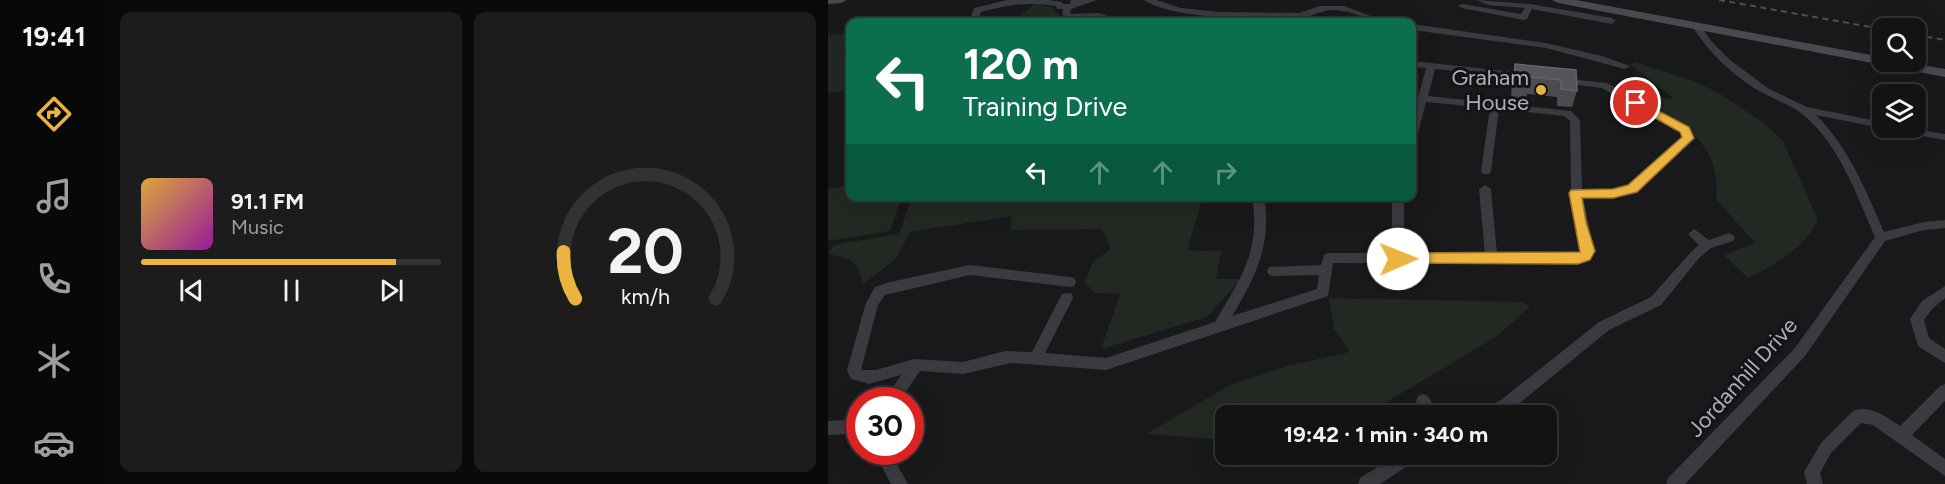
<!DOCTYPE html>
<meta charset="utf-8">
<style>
body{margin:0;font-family:Figtree,sans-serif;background:#1c1c1d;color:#f1f3f6;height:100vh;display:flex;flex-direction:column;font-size:22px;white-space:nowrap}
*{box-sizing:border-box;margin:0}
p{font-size:20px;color:#9d9ea0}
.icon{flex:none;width:33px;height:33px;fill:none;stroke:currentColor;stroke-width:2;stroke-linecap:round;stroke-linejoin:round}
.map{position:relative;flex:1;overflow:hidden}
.sheet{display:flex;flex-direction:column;gap:12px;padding:12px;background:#0a0a0b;width:720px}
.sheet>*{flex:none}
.hud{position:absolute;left:18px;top:18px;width:570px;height:183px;border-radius:12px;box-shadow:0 6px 24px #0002,0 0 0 2px #323234;background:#0b6e4f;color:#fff;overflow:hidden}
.tools{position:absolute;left:1044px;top:18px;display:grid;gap:12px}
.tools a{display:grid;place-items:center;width:54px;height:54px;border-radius:12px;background:#131314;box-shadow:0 6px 24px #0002,0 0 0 2px #323234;font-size:30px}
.speed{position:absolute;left:18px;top:387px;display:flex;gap:12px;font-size:30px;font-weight:700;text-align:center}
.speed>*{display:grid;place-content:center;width:78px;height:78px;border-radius:50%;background:#131314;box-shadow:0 6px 24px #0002,0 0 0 2px #323234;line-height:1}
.speed .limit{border:9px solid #d22;background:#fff;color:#111}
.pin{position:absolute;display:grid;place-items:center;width:51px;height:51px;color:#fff;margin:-26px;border:3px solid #fff;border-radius:50%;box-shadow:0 2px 6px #0007}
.me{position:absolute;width:66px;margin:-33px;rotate:89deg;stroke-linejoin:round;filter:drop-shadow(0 0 4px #0008)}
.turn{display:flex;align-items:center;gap:21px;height:126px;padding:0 18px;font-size:27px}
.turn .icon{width:78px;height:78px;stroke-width:2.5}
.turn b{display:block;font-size:42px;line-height:51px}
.lanes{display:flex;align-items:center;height:57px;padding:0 18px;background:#0003;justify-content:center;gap:30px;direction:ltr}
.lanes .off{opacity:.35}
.sheet .tile{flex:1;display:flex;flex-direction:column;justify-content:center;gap:9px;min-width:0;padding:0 21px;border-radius:12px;background:#1c1c1d}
.sheet .dial{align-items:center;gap:0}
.dial svg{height:156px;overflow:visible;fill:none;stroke:#323234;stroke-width:7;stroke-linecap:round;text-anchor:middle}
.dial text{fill:#f1f3f6;stroke:none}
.song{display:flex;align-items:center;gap:18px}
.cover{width:72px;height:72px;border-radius:9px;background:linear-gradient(135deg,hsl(40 70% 55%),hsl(300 70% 35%))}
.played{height:6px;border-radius:3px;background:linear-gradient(90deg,#ecb340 85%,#323234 85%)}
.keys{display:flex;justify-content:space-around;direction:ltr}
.sheet .tiles{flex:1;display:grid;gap:12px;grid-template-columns:repeat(2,1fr)}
.trip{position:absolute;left:387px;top:405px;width:342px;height:60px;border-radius:12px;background:#131314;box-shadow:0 6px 24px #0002,0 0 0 2px #323234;font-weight:700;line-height:60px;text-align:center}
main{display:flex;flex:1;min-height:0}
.tabs{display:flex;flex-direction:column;width:108px;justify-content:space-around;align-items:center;background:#080808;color:#9d9ea0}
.tabs .icon{width:42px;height:42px}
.tabs .on{color:#ecb340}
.tabs b{font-size:27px;color:#f1f3f6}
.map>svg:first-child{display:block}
.green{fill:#212922}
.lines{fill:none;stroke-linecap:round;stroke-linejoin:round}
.street{fill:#3a3b40;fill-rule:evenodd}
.secondary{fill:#484a50;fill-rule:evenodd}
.rail{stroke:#4d4f55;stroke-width:2;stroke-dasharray:6 4.5;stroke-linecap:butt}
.wall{fill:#4a4c50}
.shaded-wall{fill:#323336}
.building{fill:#55565b;stroke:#62646a;stroke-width:1.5}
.route{fill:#ecb340;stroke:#99742a;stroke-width:1.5}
.poi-dot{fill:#ecb340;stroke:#141416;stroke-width:2}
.labels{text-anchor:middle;stroke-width:6;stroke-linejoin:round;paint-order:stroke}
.poi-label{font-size:22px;fill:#acb0ba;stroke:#141416;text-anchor:end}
.street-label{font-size:22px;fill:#acb0ba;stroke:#141416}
</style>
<main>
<nav class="tabs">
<b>19:41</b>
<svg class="icon on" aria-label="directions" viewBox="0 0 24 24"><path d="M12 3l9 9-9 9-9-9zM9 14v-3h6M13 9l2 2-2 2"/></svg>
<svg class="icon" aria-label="music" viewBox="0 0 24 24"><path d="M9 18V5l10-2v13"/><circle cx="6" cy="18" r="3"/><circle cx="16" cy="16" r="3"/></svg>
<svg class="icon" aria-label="phone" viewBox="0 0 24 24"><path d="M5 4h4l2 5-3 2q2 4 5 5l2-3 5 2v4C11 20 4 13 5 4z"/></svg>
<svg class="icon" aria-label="climate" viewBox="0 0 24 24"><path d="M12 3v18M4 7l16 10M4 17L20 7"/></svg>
<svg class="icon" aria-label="car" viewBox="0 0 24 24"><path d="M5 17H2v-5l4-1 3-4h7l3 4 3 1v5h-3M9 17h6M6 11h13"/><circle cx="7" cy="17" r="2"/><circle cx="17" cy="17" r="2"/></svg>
</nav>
<section class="sheet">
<div class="tiles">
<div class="tile">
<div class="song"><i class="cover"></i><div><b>91.1 FM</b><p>Music</p></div></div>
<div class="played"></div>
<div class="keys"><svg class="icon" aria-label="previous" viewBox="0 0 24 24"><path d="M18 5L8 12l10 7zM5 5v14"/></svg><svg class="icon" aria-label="pause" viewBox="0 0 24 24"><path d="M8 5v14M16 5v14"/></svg><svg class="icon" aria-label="next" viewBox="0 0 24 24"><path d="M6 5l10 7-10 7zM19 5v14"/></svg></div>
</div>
<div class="tile dial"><svg viewBox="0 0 100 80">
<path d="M14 69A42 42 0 1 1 86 69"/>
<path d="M14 69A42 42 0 0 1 8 45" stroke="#ecb340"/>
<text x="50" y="56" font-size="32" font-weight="700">20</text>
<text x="50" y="72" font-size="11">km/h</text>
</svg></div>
</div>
</section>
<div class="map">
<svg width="1117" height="484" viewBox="0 0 1117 484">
<rect width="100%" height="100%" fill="#19191b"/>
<!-- green -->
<g class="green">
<path d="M207 4 224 7 238 22H184Z"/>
<path d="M22 33V49L7 52 22 50V90L0 93V35Z"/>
<path d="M807 62 865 81 889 92 936 123 955 141 990 220C973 251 950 263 920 278L896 255 927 243 888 199C895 134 839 114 791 89L795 84 842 100 845 98 802 64Z"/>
<path d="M22 185V196L74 197 62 231 0 241V189Z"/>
<path d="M84 197H373L374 201 359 250 393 251 388 279H413L379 317 273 349 292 294 268 293 257 283 264 263 283 249 274 229 182 230 184 216 82 232 68 259 35 284C29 260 24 259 0 254L6 245 71 234Z"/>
<path d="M501 298 695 302 702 307 669 336 537 415 398 416 397 440 318 434 402 385 458 366 522 352 506 329Z"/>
</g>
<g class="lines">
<!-- street -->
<g class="street">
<path d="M179 0H220L234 2 235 4H242L243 0H269L243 9 242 14 271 13 297 22H285L271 19 241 20 234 14 235 9H229L228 6C196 2 184 4 153 12L149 22H141L146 8Z"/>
<path d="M316 0H328L353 8 391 12 471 13 492 6H516L559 22C543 24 531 13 515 11 495 7 486 17 471 19 436 21 343 19 316 0Z"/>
<path d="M649 0 702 4 784 18 788 21 784 24 704 9 699 19 696 20 634 8 630 6 634 4 693 14 697 8 660 5Z"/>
<path d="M868 23 871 24 884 42 902 60 941 89 979 107 1054 122V128H1057H1054L988 115C1021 148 1038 191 1056 232L1096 222 1117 220V228L1096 230 1057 241 977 356 857 484H838L840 478 967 348 1047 237C1028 194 1011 143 973 113 962 104 949 101 937 94 908 79 881 53 864 26Z"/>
<path d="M584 24 718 43 774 56 802 66 797 69 718 48 584 30Z"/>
<path d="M584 61 705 74 707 76 702 79 607 69 600 96 743 111 752 120 754 189 785 190 800 186 855 137 853 132 774 88 734 83 731 82V78L779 83 861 128 865 138 808 192 785 198 755 197 766 251 761 259 750 264 505 263 500 296 278 370 183 363 135 374 92 371 72 400H57L73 375 41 384 23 379 19 370 38 303 47 287 62 282 142 265 242 277 246 278 248 282 246 286 242 287 142 275 57 295 50 305 33 370H48L86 359 135 362 177 351 204 352 234 294 239 293 244 294 245 298 217 353 278 358 387 322C413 277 433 252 424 196H436C444 245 428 276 404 316L489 289 491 275 445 276 441 275 439 271 441 267 493 265 496 255 500 253H564V196H576V253L657 254 651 189 657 185 663 189 669 254 753 253 744 196 741 193 743 190 742 121 736 116 671 109 663 171 662 174H654L653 171 662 108 598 102 589 137 584 140V120L598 68 584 67Z"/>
<path d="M1061 128H1082L1117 134V140L1066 131Z"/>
<path d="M866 229 881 240 901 233 905 235 907 238 905 241 883 248 871 258 833 305 781 330 683 410 673 416H650L652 411 673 400 771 322 823 297 863 252 871 245 860 234Z"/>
<path d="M1117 286V298L1104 309 1096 320 1101 338 1117 349V363L1090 346 1082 319 1094 301Z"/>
<path d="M1117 384V401L1084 435 1117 459V476L1045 425 1033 423 1003 453 992 473 995 484H979L976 472 993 443 1025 411C1043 404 1058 417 1072 426L1112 386Z"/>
<path d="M595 394 600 396 611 416H596L588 401 590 396Z"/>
<path d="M18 420 32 425V439L18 434 0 435V421Z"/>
<path d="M46 452H62L80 484H63Z"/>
<path d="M570 454H592L590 459 552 484H530L532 478Z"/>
</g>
<!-- secondary -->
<g class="secondary">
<path d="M0 0H19L13 3 0 4Z"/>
<path d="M724 0H748L1054 57V62H1076L1117 69V77L730 3Z"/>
</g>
<!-- rail -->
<g class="rail">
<path d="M891 0 1054 29"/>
<path d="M1046 25 1067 28"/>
<path d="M1088 35 1117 40"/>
</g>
</g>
<!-- wall -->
<path class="wall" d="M687 64 748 70 749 91 744 107 729 106V97L699 94 697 102 683 101 684 80Z"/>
<!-- shaded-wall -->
<path class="shaded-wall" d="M587 53 586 69 584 79V65Z"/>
<!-- building -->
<g class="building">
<path d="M584 53H587L584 65Z"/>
<path d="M687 64 748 70 749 91 733 89V80L701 77V86L686 84Z"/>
</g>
<!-- route -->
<path class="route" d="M808 99 861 127 866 138 809 192 785 198H754L758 222 767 251 762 260 750 264 565 263 563 259 570 253 752 252 741 193 743 190 785 189 800 185 854 137 852 132 804 105V100Z"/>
<!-- markers -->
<circle class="poi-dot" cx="713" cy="90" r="6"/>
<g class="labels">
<!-- poi labels -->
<g class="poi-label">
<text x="701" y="85">Graham<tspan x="701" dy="25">House</tspan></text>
</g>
<!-- street labels -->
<g class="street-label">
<text transform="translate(914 377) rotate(-48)" y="8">Jordanhill Drive</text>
</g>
</g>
</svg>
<div class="tools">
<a><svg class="icon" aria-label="search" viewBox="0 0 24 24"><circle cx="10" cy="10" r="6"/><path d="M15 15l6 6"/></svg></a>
<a><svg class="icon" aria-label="layers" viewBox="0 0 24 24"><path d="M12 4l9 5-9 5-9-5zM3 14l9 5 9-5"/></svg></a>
</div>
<div class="speed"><div class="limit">30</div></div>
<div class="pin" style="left:808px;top:103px;background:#d93025"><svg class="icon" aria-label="arrive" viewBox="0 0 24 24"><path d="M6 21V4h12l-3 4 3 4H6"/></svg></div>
<svg class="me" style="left:570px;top:259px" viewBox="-20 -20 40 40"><circle r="19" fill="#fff"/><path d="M0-13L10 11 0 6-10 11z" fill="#ecb340"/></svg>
<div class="trip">19:42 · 1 min · 340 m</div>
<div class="hud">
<div class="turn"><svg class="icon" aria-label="left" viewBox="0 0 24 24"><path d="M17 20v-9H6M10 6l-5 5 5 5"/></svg><div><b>120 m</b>Training Drive</div></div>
<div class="lanes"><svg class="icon" aria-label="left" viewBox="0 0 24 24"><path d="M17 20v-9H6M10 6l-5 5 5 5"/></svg><svg class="icon off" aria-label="ahead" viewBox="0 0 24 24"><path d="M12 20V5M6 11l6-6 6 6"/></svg><svg class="icon off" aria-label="ahead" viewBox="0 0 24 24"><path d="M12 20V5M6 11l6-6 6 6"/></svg><svg class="icon off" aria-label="right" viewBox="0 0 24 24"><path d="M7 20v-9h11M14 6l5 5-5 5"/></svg></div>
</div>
</div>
</main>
